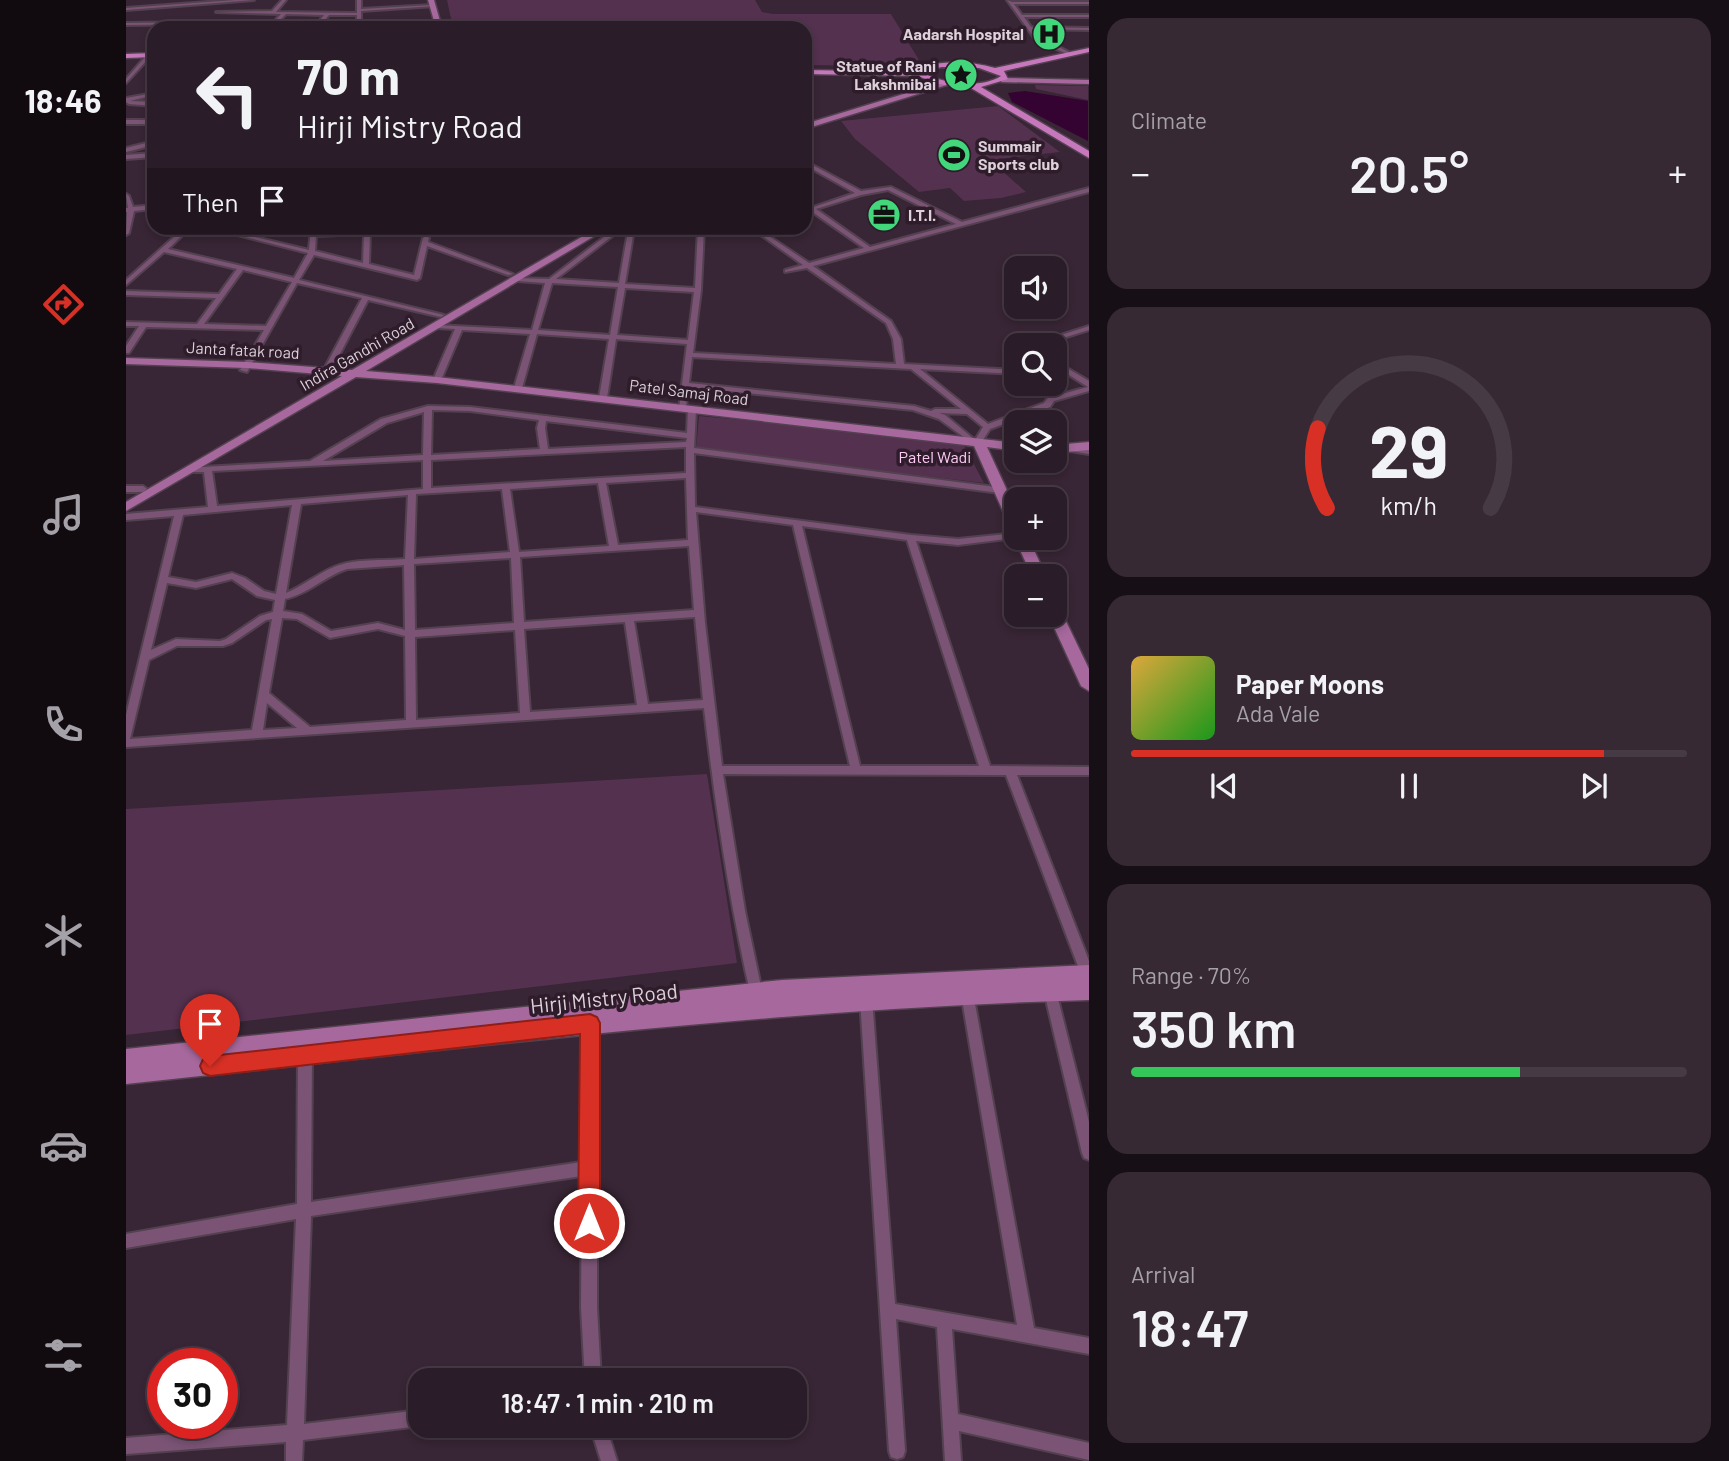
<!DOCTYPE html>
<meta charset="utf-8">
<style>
body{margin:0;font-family:Barlow,sans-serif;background:#362934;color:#f1f3f6;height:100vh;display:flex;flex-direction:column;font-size:26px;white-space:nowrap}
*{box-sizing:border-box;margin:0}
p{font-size:23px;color:#a5a1a8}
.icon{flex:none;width:38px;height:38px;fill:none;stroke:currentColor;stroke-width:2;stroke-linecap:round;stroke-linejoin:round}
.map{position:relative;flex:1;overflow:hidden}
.sheet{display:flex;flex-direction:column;gap:18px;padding:18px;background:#170f16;width:640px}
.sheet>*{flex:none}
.guide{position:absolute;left:21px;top:21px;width:665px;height:214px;border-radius:21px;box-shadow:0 4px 10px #0003,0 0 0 2px #463a45;background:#2a1c28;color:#f1f3f6;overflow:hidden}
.controls{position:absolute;left:878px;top:256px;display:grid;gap:14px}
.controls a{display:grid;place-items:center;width:63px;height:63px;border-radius:14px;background:#2a1c28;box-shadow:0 4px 10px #0003,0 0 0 2px #463a45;font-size:35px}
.speed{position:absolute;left:21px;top:1348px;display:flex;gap:14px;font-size:35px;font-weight:700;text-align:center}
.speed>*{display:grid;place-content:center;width:91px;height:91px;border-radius:50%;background:#2a1c28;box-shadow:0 4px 10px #0003,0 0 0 2px #463a45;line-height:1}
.speed .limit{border:10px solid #d22;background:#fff;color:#111}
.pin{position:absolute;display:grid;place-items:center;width:60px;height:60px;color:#fff;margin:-72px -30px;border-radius:50% 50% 50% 0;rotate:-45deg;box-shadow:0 0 7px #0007}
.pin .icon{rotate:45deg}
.me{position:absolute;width:77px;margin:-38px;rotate:0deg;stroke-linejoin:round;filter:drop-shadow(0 0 5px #0008)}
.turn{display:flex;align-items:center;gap:24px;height:147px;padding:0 35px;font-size:32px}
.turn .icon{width:91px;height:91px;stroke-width:2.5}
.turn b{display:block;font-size:49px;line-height:60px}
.then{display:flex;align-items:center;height:66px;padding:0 35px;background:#0003;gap:14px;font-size:26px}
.big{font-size:52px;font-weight:600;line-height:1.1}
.sheet .tile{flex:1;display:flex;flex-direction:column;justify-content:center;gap:10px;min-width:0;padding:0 24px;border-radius:21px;background:#362934}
.sheet .dial{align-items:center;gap:0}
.dial svg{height:182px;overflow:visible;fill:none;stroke:#463a45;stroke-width:7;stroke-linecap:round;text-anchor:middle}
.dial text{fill:#f1f3f6;stroke:none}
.song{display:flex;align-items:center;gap:21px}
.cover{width:84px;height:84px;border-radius:10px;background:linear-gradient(135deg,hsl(40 70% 55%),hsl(120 70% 35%))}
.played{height:7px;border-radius:4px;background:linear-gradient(90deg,#d93025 85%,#463a45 85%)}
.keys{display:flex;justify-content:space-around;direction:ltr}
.heat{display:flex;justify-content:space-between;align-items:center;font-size:38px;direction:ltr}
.charge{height:10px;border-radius:5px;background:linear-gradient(90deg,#34c759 70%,#463a45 0)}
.trip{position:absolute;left:282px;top:1368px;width:399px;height:70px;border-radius:21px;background:#2a1c28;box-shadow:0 4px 10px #0003,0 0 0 2px #463a45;font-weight:600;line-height:70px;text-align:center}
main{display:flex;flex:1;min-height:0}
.tabs{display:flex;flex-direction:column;width:126px;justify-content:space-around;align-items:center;background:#110b10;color:#a5a1a8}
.tabs .icon{width:49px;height:49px}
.tabs .on{color:#d93025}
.tabs b{font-size:32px;color:#f1f3f6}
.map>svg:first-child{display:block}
.green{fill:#54314f}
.water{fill:#350331}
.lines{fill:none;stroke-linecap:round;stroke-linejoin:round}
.street-casing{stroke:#534150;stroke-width:4}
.secondary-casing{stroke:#534150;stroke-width:3}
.primary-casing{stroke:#534150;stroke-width:3}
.street{fill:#7b5475;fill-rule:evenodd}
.secondary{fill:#a6689d;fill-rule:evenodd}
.primary{fill:#c777bc;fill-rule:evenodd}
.route{fill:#d93025;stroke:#8d1f18;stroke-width:2}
.labels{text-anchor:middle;stroke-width:7;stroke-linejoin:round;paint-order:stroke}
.far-poi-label{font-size:16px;font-weight:bold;fill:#ded1db;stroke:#2e1c2b;text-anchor:end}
.far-street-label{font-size:16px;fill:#ded1db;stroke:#2e1c2b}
.far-park-label{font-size:16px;fill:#fccbf4;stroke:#2e1c2b}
.near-street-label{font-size:21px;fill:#ded1db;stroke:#2e1c2b}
</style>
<main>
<nav class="tabs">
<b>18:46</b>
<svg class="icon on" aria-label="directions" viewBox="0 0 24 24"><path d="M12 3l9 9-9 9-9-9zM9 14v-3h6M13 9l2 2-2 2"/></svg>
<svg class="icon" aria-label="music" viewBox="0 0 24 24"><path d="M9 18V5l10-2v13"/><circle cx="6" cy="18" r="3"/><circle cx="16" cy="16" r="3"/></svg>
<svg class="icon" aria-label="phone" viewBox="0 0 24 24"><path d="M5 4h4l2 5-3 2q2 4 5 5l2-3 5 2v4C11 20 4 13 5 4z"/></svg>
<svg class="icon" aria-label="climate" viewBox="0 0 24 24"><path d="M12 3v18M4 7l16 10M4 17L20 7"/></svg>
<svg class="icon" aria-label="car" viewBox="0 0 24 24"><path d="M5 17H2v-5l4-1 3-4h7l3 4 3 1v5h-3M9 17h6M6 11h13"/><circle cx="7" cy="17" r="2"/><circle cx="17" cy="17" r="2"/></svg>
<svg class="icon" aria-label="filters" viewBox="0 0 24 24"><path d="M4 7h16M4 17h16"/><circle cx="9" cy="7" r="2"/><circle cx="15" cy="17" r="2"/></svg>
</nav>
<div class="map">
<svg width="963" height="1461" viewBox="0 0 963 1461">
<rect width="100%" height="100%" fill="#382535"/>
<!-- green -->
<g class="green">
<path d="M321 0H629L636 12 647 14H765L793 60 759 66 679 65V28H327Z"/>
<path d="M909 85 962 86V100L910 89Z"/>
<path d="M872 106 934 152 864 160 900 192 875 198 838 201 824 188 793 192 729 139 715 121Z"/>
<path d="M573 416 835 440 858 483 570 449Z"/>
<path d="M581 774 611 963 0 1035V809Z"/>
</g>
<!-- water -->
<path class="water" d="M899 91 962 101V141L886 102 882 93Z"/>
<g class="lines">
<defs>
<g id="street">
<path d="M109 0H128L0 10V8Z"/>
<path d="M156 0H160L150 12 231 13V0H235V9L307 5 309 6 235 11V28H231V15H203L192 28H188L198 15 160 14 146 28H142L155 14 90 12 146 11Z"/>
<path d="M881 0 886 2H963V4H888L896 15H963V17H898L905 27 963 28V30L907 29 913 37 947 54 943 55 909 39Z"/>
<path d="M83 22 85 24 0 25V23Z"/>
<path d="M19 57 23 58 0 83V79Z"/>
<path d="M28 93V95L4 101 28 102V106L3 104 0 102V98Z"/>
<rect x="0" y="120" width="28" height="4"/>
<path d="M28 141V145L0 152V148Z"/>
<path d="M28 153V157L0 159V155Z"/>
<path d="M679 161 735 191 765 187 836 222 963 188V192L687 266 765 321 775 339 778 364 891 370V374L794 369 862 424 918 403 925 394V383H929V369L933 371 932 395 962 387 929 366V361L963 381V391L928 401 924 407 864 429 855 443H846L813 419 787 410 562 387 560 407 553 409 561 344 490 339 481 398 477 400 473 398 483 339 411 334 396 388 392 390 388 388 404 334 336 330 315 380 311 382 307 380 329 329 311 328 308 326 309 325 406 330 419 283 391 281 389 280V278L423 279 490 228H506L508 229 499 284 569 288 572 228H578L575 290 567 353 770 364 767 339 760 323 681 268 659 272V270L677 265 625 228H631L683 263 738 248 682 209 729 193 679 165ZM762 190 830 224 744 247 690 209 735 195ZM493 231H502L493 283 430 279ZM426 283 492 287 484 335 412 330ZM499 288 568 292 562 340 491 335ZM566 357 785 369 835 409H809L805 411 788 406 563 383ZM813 413 841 414 857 427 849 440 819 415Z"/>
<path d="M0 194 3 196 7 207 28 205V209L8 211 3 233 0 235 1 212H0V208H2Z"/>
<path d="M58 228H64L42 249 168 278 182 253 84 228H92L183 250 185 228H191V232L241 230 244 232 243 264 288 275 297 238 300 236 303 238 302 242 387 274 382 275 301 246 294 278 291 280 188 255 173 280 318 315 315 317 242 300 205 371 201 373 197 371 236 298 171 283 121 372 114 370 138 330 20 327 3 353H0V346L13 326H0V322L71 324 90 298 0 295V291L93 294 111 269 38 252 0 285V280ZM238 234 237 263 189 251 190 236ZM117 270 166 282 140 326 78 324Z"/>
<path d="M963 326V330L937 338 932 347 926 345 932 336Z"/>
<path d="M302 406 344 407 561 433 562 409 566 407 570 409 568 448 877 488V492L874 493 568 453 569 507 785 535 832 539 891 533V537H895L832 545 790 541 864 766 963 767V775H891L963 961V979L957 978 955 974 880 775 597 774 619 911 637 996 636 1000 631 1002 626 1000 625 996C603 901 589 805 578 708L0 747V715L48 516 0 520V514L82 507 78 472H60V468L184 461 255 419ZM306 410 344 411 413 420 411 428 414 449 305 455ZM298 412 297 455 197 461 261 423ZM420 421 561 438 560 442 422 449 419 428ZM560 447V473L305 488V460ZM297 460V489L91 506 86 471ZM560 478 562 540 492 545 480 483ZM472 483 483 546 393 552 384 489ZM376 489 384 552 288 559 290 494ZM282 495 279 559C256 561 229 558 208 567 191 574 177 586 160 593L175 504ZM166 505 150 594 138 591 119 578 106 573 70 582 42 577 57 515ZM570 512 667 525 724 766H596L579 623ZM676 526 781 540 853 766H734ZM563 546 568 610 398 622 394 557ZM385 558 388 623 289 630 288 564ZM278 565 279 630 252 623 205 631 176 614 157 611 159 599C182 594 199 576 221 569ZM106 579 131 596 149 600 147 612 134 616 100 639 94 641 50 639 25 650 41 583 70 588ZM569 617 577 700 522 704 508 621ZM156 618 171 619 204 638 252 629 279 636 280 720 184 727 143 693ZM146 619 126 730 4 739 23 660 51 646H97L106 643 140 620ZM499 622 511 705 404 712 398 629ZM389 630 394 713 290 720 289 637ZM141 703 171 728 137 730Z"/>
<path d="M944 447 963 449V454L944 451Z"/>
<path d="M0 486H17L21 489 17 492H0Z"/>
<path d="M924 985 929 987 930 991 963 1122V1160L958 1158 956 1153 918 991 919 987Z"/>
<path d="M841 987 846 989 847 993 908 1328 963 1338V1354L826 1329 832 1414 963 1443V1460L833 1431 835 1461H819L811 1327 770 1319 779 1451 777 1457 771 1459 765 1457 763 1451 734 998 735 994 740 992 745 994 746 998 769 1304 891 1325 835 993 836 989Z"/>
<path d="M464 1017 469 1019 471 1023V1307L475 1381H459L455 1307 456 1176 185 1216 178 1424 294 1410V1426L177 1440 176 1461H160V1442L0 1454V1438L161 1425 170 1219 0 1248V1234L171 1204 172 1051 174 1046 179 1045 184 1046 186 1051 185 1202 456 1162 457 1023 459 1019Z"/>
<path d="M464 1426H480L491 1461H475Z"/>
</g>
<g id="secondary">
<path d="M302 0H308L316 28H310Z"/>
<path d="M878 78 963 80V84L875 82Z"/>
<path d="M817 82 824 84 679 129V124Z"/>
<path d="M471 228H482L240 371 311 377 891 443V451L861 447 891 512V531L884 527 848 446 311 383 230 377 0 511V502L216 376 121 368 0 364V358L121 362 226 370Z"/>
<path d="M963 442V450L929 453V445Z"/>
<path d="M891 534V537H902L920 576H906L888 537Z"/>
<path d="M929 608 936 613 963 669V691L955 686 922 614H929Z"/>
<path d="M963 965V1000C640 1009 321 1050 0 1084V1049L656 980Z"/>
</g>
<g id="primary">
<path d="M963 48V52L878 71 882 79 855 87 963 151V158L845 88 812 84 792 76 679 74V70L791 72 794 66C819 61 845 61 869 68ZM816 67 853 68 875 76C855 89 818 84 798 73L800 70Z"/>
<path d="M28 53V57L0 58V54Z"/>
</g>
</defs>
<!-- street casing -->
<use href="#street" class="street-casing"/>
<!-- secondary casing -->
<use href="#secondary" class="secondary-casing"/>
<!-- primary casing -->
<use href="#primary" class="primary-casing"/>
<!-- street -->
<use href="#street" class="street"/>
<!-- secondary -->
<use href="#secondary" class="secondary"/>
<!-- primary -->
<use href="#primary" class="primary"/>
</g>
<!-- route -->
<path class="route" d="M464 1014 471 1017 474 1023V1223L471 1231 463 1234 455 1231 452 1223 454 1034 84 1076 77 1073 74 1066 77 1059 84 1056Z"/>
<!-- icons -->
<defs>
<symbol id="hospital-disc" viewBox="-11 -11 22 22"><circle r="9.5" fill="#43d77b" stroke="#2e1c2b"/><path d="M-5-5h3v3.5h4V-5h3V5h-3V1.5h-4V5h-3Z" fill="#111"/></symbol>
<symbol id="sight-disc" viewBox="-11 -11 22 22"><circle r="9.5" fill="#43d77b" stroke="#2e1c2b"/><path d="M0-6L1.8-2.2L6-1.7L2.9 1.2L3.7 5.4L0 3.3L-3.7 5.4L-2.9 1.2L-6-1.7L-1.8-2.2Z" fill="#111"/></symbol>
<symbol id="stadium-disc" viewBox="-11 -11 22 22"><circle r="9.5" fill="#43d77b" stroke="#2e1c2b"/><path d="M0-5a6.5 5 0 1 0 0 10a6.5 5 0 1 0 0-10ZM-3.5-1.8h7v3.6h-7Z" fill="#111"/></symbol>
<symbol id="office-disc" viewBox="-11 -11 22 22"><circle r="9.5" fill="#43d77b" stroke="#2e1c2b"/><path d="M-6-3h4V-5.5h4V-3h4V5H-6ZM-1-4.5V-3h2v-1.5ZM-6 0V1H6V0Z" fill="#111"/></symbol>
</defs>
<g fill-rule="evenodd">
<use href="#hospital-disc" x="904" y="15" width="38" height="38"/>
<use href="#sight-disc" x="816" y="56" width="38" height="38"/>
<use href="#stadium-disc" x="809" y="136" width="38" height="38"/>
<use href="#office-disc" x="739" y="196" width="38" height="38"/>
</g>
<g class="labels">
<!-- far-poi labels -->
<g class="far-poi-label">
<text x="898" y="40">Aadarsh Hospital</text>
<text x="810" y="72">Statue of Rani<tspan x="810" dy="18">Lakshmibai</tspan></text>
<text x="852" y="152" text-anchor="start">Summair<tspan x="852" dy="18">Sports club</tspan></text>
<text x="782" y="221" text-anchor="start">I.T.I.</text>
</g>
<!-- far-street labels -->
<g class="far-street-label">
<text transform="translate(117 350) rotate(3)" y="6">Janta fatak road</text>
<text transform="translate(231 354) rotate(-30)" y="6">Indira Gandhi Road</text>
<text transform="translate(563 392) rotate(7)" y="6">Patel Samaj Road</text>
</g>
<!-- far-park labels -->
<g class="far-park-label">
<text x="809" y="463">Patel Wadi</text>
</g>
<!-- near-street labels -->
<g class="near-street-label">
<text transform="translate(478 999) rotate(-6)" y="7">Hirji Mistry Road</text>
</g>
</g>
</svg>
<div class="controls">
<a><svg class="icon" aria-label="sound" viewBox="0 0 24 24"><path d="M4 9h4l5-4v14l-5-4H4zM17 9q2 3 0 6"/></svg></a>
<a><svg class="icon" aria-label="search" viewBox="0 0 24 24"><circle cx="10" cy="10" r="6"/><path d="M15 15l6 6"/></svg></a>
<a><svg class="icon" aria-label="layers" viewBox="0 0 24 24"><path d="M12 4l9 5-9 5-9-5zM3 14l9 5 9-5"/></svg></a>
<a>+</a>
<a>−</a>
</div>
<div class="speed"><div class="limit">30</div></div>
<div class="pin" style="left:84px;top:1066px;background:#d93025"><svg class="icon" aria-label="arrive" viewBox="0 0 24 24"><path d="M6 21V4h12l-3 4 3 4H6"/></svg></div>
<svg class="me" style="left:463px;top:1223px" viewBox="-20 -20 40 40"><circle r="17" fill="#d93025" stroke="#fff" stroke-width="3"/><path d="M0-11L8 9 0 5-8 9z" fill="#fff"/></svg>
<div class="trip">18:47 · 1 min · 210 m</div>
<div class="guide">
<div class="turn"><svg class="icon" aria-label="left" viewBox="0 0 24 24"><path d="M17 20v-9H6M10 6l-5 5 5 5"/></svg><div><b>70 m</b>Hirji Mistry Road</div></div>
<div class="then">Then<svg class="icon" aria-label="arrive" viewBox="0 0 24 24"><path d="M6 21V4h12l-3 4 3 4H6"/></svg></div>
</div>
</div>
<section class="sheet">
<div class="tile"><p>Climate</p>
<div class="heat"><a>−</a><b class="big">20.5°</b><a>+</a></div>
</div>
<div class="tile dial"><svg viewBox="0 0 100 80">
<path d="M14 69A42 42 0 1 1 86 69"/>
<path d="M14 69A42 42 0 0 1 10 34" stroke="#d93025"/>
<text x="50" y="56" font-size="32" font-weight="700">29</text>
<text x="50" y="72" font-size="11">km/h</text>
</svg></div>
<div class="tile">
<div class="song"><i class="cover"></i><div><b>Paper Moons</b><p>Ada Vale</p></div></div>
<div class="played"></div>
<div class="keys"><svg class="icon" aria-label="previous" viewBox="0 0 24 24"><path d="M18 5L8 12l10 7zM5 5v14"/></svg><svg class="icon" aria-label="pause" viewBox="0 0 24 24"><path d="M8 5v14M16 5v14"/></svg><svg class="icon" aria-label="next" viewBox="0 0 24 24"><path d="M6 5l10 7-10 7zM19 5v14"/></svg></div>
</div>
<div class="tile"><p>Range · 70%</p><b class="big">350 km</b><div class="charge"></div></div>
<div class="tile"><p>Arrival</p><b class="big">18:47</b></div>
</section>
</main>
